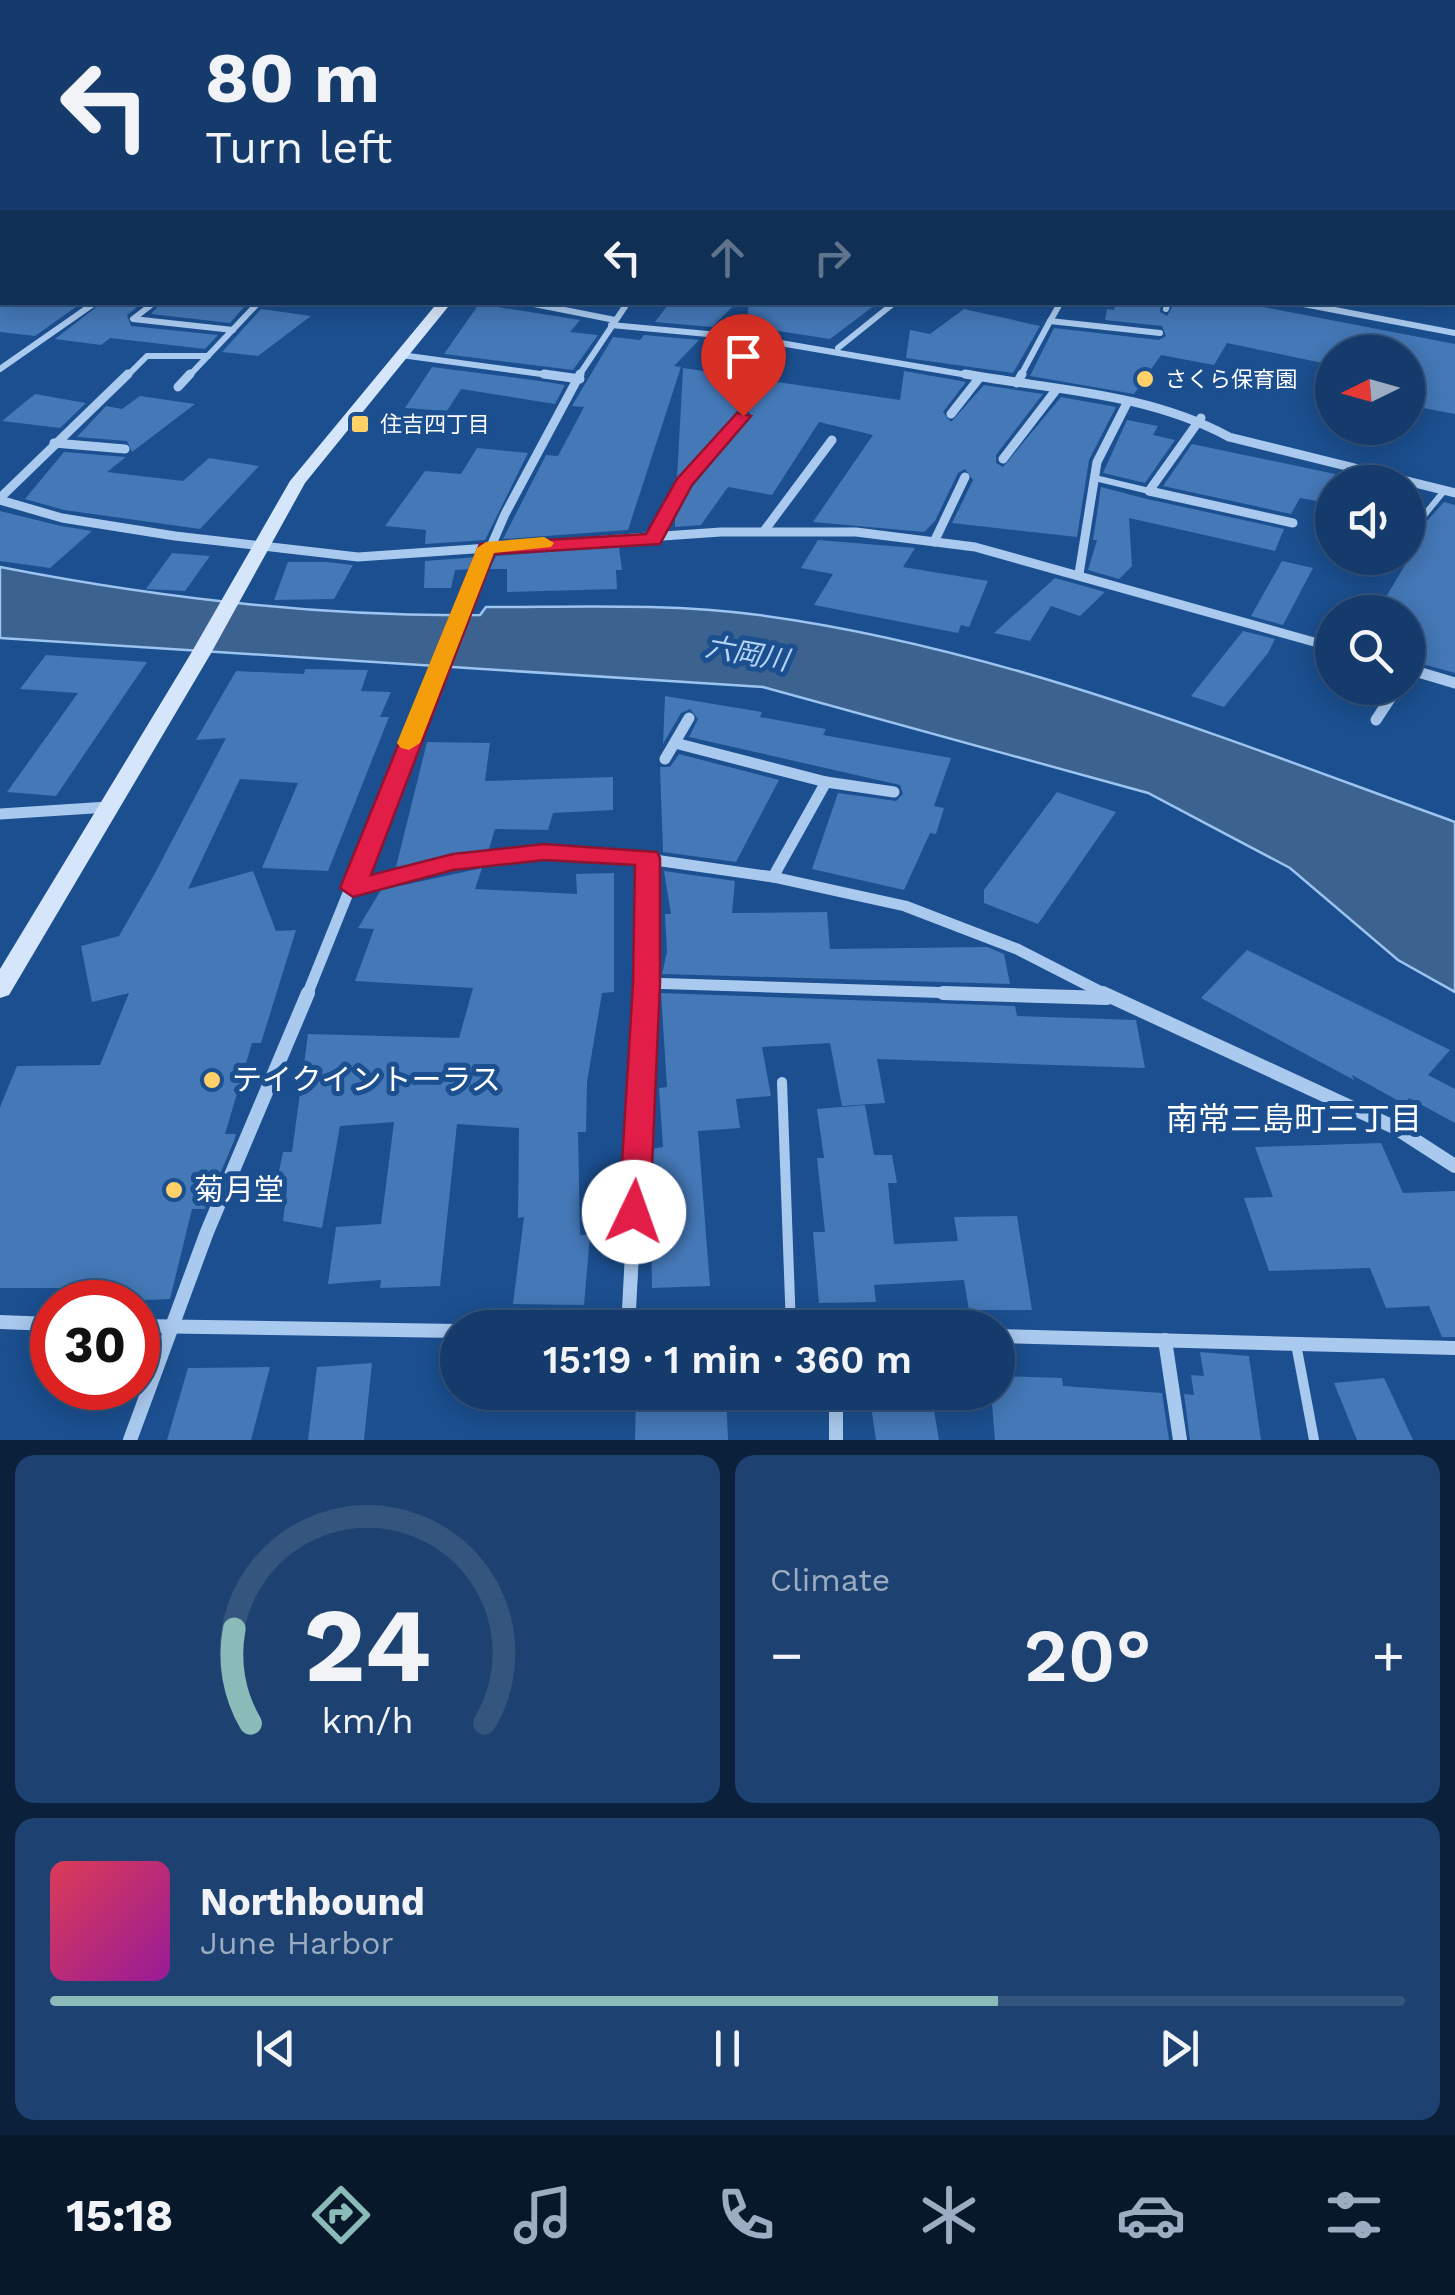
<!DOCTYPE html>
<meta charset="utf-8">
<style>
body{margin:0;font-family:"Work Sans","Noto Sans JP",sans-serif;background:#1d4271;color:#f1f3f6;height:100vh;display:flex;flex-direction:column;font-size:38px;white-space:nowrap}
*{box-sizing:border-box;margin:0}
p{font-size:32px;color:#9dadc1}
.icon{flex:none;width:55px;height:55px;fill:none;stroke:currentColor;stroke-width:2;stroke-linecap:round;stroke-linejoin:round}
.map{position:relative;height:1440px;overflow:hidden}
.details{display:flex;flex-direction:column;gap:15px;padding:15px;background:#0b203b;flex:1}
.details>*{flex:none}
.hud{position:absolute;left:0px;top:0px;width:1455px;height:305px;box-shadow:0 5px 25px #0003,0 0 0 2px #33557e;background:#143b6b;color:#f1f3f6;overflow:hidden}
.needle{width:65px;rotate:265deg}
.fabs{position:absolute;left:1315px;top:335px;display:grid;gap:20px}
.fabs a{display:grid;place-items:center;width:110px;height:110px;border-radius:50%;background:#143b6b;box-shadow:0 5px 25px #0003,0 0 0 2px #33557e;font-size:50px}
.speed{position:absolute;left:30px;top:1280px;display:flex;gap:20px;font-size:50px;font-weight:700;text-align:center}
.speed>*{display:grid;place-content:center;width:130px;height:130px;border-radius:50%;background:#143b6b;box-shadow:0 5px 25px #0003,0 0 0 2px #33557e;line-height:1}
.speed .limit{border:15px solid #d22;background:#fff;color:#111}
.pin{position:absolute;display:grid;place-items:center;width:85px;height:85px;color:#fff;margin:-102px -42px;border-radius:50% 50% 50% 0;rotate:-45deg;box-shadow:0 0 10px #0007}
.pin .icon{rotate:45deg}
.me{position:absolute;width:110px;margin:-55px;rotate:3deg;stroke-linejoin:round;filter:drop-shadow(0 0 8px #0008)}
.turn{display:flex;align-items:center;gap:35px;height:210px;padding:0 40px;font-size:45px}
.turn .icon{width:130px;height:130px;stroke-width:2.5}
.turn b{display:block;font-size:70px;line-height:85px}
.lanes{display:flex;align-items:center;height:95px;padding:0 40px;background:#0003;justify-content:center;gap:50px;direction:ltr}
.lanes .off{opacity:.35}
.big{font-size:75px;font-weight:600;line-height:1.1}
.details .tile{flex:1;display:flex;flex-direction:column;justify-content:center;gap:15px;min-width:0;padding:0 35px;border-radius:20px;background:#1d4271}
.details .dial{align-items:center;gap:0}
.dial svg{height:260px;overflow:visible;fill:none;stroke:#33557e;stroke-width:7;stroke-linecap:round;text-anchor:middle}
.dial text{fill:#f1f3f6;stroke:none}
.song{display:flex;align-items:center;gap:30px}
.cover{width:120px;height:120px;border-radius:15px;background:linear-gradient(135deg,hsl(350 70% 55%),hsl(300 70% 35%))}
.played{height:10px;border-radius:5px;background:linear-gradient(90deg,#8bbbb9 70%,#33557e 70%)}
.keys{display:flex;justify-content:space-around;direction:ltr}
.heat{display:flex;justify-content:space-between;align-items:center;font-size:55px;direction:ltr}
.details .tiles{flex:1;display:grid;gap:15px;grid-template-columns:1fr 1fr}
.tile:last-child{grid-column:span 2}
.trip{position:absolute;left:440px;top:1310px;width:575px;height:100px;border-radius:50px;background:#143b6b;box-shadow:0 5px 25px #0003,0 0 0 2px #33557e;font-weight:600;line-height:100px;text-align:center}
.menu{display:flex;height:160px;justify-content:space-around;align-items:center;background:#08182b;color:#9dadc1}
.menu .icon{width:70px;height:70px}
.menu .selected{color:#8bbbb9}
.menu b{font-size:45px;color:#f1f3f6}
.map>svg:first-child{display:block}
.water{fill:#3c6290;stroke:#9cc4f0;stroke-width:2.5}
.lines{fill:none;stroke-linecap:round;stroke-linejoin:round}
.stream{stroke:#9cc4f0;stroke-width:5}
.building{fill:#4478b7}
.lane-far1{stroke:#a9c9ee;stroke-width:6}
.lane{stroke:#a9c9ee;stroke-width:10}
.street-far4{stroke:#a9c9ee;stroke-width:5}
.street-far3{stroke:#a9c9ee;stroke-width:6}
.street-far2{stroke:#a9c9ee;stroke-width:9}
.street-far1{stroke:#a9c9ee;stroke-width:11}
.street{stroke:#a9c9ee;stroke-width:14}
.secondary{fill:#d6e6fa;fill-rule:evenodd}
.route{fill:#e11d48;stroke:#92132f;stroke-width:2.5}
.slow{fill:#f59e0b}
.poi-dot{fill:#ffd166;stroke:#1b4f8f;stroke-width:4}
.labels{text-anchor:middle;stroke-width:10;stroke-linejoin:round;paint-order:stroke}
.far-poi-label{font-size:22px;fill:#fff;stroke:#1b4f8f;text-anchor:start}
.water-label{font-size:28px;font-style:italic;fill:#b5d3f5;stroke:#1b4f8f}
.near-poi-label{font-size:30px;fill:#fff;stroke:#1b4f8f;text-anchor:start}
.near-neighbourhood-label{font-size:32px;fill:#fff;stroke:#1b4f8f}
</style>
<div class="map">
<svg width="1455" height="1440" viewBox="0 0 1455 1440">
<rect width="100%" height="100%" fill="#1b4f8f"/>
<!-- water -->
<path class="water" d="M0 567C159 598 317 617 480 615L486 607C577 607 668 603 759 615 999 647 1228 740 1455 822V992L1398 960 1290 868 1148 793 763 687 0 638Z"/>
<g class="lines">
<!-- stream -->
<path class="stream" d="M512 0 516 2"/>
</g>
<!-- building -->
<g class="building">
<path d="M0 302H83L35 336 0 332Z"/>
<path d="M103 302H143L127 315 131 326 218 335 205 349 110 338 101 345 55 339Z"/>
<path d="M162 302H244L239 307H244L230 323 151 314Z"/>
<path d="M670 302H706L733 306 712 327 655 322Z"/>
<path d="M749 302H879L830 339 746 326Z"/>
<path d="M1116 302H1161L1160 312 1167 316 1175 302 1248 304 1455 344V414L1408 405V352H1332V365L1227 343 1214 365 1161 355 1134 394 1030 376 1054 328 1159 340 1166 336 1162 326 1105 320 1107 309 1114 310Z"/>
<path d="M479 304 580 320 570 332 598 335 573 370 444 354Z"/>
<path d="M261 309 311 316 258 356 222 352Z"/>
<path d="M964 309 1040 326 1013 373 906 358 910 330 930 334Z"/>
<path d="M644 335 699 340 674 366 681 367 628 530 503 539 546 455 558 456 584 407 572 406 613 337 640 340Z"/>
<path d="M432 367 540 381 565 385 555 404 461 389 447 411 405 408Z"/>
<path d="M683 368 900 400 904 371 961 381 966 382 943 412 951 422 984 385 1043 394 996 455V463L1003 467 1061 397 1116 407 1089 460 1077 537 952 523 973 480 965 469 958 473 935 521 924 532 813 522 873 435 819 422 772 495 728 487 701 525 675 527V516L691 488 751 417 748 409 738 410 677 479Z"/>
<path d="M35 394 86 403 60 428 2 421Z"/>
<path d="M140 396 195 404 132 452 127 441 77 437 106 406 122 409Z"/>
<path d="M1127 420 1158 426 1153 435 1175 440 1145 483 1103 473Z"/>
<path d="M1192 444 1335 474 1327 503 1300 498 1291 514 1163 486Z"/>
<path d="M477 448 528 453 485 540 425 544 426 530 385 526 425 471 461 474Z"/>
<path d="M64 452 126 457 107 472 183 481 209 458 259 466 200 529 64 510 25 499Z"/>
<path d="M1101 487 1147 499 1284 529 1275 551 1129 518 1132 566 1119 579 1088 570 1097 540H1093Z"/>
<path d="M1444 502 1455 505V673L1408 660V612H1377L1408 560V542Z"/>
<path d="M0 511 61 526 92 531 50 568 0 561Z"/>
<path d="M818 540 915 548 903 567 988 581 969 627 961 625 958 633 814 605 833 574 801 568Z"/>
<path d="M619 547 622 570H616L617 589 507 592V569H490L496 556Z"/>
<path d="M172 553 210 556 185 591 146 589Z"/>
<path d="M478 557 472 569 455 570 451 588H424L425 561Z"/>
<path d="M1282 561 1313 568 1283 625 1251 616Z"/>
<path d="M288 562H327L353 565 334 599 274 600Z"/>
<path d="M1055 578 1105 592 1080 616 1051 606 1030 641 994 633Z"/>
<path d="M1243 631 1275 639 1268 653 1224 707 1191 696Z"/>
<path d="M46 655 147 662 56 796 7 792 78 693 20 689Z"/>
<path d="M305 669 368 670 361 691 391 692 380 717H389L328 871 262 868 298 783 240 779 188 889 253 871 276 931 296 930 261 1043H252L225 1134H236L234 1141 205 1209H192L170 1299 119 1301 123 1288H0V1107L17 1066 100 1065 129 993 92 1002 81 946 119 936 154 875 226 738 196 740 236 671 304 674Z"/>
<path d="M665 696 762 712 760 717 826 729 823 735 951 758 934 806 944 808 936 834 930 833 904 890 812 869 838 793 896 801 903 794 900 785 689 737 698 719 690 709 681 713 663 744Z"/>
<path d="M427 742 490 743 485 781 613 777V810L553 813 548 830 495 829 489 849 396 867Z"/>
<path d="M679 754 779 780 736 862 663 852 660 767H670Z"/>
<path d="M1057 792 1116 812 1038 924 984 903V890Z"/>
<path d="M482 868 475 889 577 894 576 874 614 873V992L602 993 587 1082 586 1132H578L580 1235H590L584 1305 513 1304 524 1217 518 1218 519 1128 457 1124 440 1286 380 1288 381 1280 328 1284 336 1227 381 1224 394 1122 340 1126 322 1228 283 1221 287 1189 275 1190 283 1152H292L308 1034 459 1038 473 988 355 981 374 929 358 928 381 890Z"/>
<path d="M664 871 735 881 732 913 827 912 830 949 987 947 1004 954 1010 984 662 974 667 952 665 914H671Z"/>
<path d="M1247 950 1450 1050 1428 1075 1455 1089V1123L1409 1098 1404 1104 1352 1075 1354 1080 1201 998Z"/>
<path d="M661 993 1015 1006 1017 1016 1136 1020 1145 1068 877 1059 885 1103 842 1106 830 1043 762 1047 771 1096 736 1099 740 1128 698 1131 710 1286 652 1288 651 1223 660 1222 652 1149 663 1147 659 1088 667 1087Z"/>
<path d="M865 1105 874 1155H892L897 1183H888L894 1244 958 1241 954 1217 1017 1216 1032 1310H969L964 1280 874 1285 876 1302 819 1303 813 1232H825L817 1158H824L817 1109Z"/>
<path d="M1381 1143 1403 1193 1455 1191V1337H1442L1429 1306 1386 1308 1370 1268 1269 1271 1244 1198 1273 1197 1255 1147Z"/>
<path d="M1200 1352 1249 1356 1261 1440H1190L1184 1394 1194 1395 1191 1375 1204 1376Z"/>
<path d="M372 1363 364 1440H308L317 1367Z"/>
<path d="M270 1367 251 1440H167L188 1368Z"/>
<path d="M998 1376 1062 1378 1063 1386 1162 1393 1169 1440H995L991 1392H998Z"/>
<path d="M1384 1378 1413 1440H1357L1334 1383Z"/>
<path d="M636 1392H726L728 1440H635Z"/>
<path d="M869 1392H931L939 1440H876Z"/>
</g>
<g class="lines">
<!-- lane-far1 -->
<g class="lane-far1">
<path d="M1095 478 1149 491"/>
<path d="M1408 535 1444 491"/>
</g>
<!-- lane -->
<g class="lane">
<path d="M782 1082 791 1328"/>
<path d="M1296 1344 1314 1440"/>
</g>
<!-- street-far4 -->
<g class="street-far4">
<path d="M398 0 403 2"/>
<path d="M502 0 506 2"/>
<path d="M520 0 524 2"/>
<path d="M201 2 205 0"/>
<path d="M1231 2 1243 0"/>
</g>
<!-- street-far3 -->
<g class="street-far3">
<path d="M155 302 133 319 233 330"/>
<path d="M524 302 615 320"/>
<path d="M1293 302 1455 333"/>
<path d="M1166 309 1168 302"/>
<path d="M1050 321 1061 302"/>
<path d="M611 325 751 338 979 377"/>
<path d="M838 348 894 303 959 302"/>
<path d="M401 355 563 377"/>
<path d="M0 369 96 302"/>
<path d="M126 377 147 356H208"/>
<path d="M188 377 259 302"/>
<path d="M578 377 628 302"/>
<path d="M1020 377 1050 321 1160 333"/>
</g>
<!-- street-far2 -->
<g class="street-far2">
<path d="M544 374 580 379"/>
<path d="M965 374C1054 390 1148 393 1229 437L1455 493"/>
<path d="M1017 383 1022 374"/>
<path d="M178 387 190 374"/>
<path d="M951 414 980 377"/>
<path d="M1201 418 1149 491 1293 523"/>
<path d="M54 443 125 449"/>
<path d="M1003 459 1056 390"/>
<path d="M0 498 128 374"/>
<path d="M0 500 62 518 175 536 358 557 721 532H856L975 547 1332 647"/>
<path d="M764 531 832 440"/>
<path d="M653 540 684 483 743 416"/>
<path d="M934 542 965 477"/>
<path d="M1079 574 1097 462 1127 403"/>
<path d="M447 648 505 514 580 374"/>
</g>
<!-- street-far1 -->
<g class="street-far1">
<path d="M1325 645 1332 647"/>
<path d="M1408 669 1455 683"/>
<path d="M1376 720 1397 688"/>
<path d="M675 743 826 782 773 877"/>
<path d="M665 759 689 718"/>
<path d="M826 782 894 792"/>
<path d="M0 814 108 807"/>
<path d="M353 888 453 862 545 852 606 853 773 877 905 906 1017 949 1107 995"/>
<path d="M647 983 1020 995"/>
<path d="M307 995 448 645"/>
<path d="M646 995 648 857"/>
</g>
<!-- street -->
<g class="street">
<path d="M943 993 1107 998"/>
<path d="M1103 993 1396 1128 1455 1166"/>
<path d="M0 1322 52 1324"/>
<path d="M138 1326 458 1331"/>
<path d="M628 1328 646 993"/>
<path d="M998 1336 1455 1348"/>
<path d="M1165 1340 1180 1440"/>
<path d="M836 1392V1440"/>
<path d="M130 1440 207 1232 308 993"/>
</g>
<!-- secondary -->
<path class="secondary" d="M438 302H452L305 483 210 655 9 995 0 998V969L190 655 290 481Z"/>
</g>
<!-- route -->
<path class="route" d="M737 413 751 416 692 485 660 544 494 554 371 875 453 854 544 844 657 852 660 858V983L650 1212 646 1221 634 1225 623 1221 619 1212 633 983 635 865 544 860 453 870 353 897 340 888 480 544 646 534 677 479Z"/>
<!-- slow -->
<path class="slow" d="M544 537 554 543 551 547 494 553 420 743 409 750 401 748 397 743 477 548 486 542Z"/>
<!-- markers -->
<g class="poi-dot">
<circle cx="1145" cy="379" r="10"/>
<rect x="350" y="414" width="20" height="20" rx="5"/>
<circle cx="212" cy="1080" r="10"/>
<circle cx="174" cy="1190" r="10"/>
</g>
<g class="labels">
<!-- far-poi labels -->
<g class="far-poi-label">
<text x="1165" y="387">さくら保育園</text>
<text x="380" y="432">住吉四丁目</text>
</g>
<!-- water labels -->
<g class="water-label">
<text transform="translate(747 653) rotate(10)" y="10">六岡川</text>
</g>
<!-- near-poi labels -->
<g class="near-poi-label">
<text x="232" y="1090">テイクイントーラス</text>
<text x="194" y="1200">菊月堂</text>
</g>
<!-- near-neighbourhood labels -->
<g class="near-neighbourhood-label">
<text x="1294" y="1130">南常三島町三丁目</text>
</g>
</g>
</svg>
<div class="fabs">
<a><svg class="needle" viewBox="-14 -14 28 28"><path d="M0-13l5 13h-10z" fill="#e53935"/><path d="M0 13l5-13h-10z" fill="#9dadc1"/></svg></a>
<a><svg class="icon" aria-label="sound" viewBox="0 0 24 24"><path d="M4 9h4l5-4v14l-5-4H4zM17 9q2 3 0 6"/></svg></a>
<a><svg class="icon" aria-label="search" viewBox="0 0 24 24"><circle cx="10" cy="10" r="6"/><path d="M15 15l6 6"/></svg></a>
</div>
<div class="speed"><div class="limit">30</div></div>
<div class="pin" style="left:743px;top:416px;background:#d93025"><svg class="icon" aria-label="arrive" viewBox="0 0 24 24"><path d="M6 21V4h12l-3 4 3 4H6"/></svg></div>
<svg class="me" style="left:634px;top:1212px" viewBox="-20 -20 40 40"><circle r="19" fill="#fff"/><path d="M0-13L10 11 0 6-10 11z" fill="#e11d48"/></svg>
<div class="trip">15:19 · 1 min · 360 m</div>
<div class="hud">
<div class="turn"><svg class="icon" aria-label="left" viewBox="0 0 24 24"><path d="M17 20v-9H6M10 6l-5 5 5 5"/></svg><div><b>80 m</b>Turn left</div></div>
<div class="lanes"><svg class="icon" aria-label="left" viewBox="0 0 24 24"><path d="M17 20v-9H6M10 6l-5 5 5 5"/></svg><svg class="icon off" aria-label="ahead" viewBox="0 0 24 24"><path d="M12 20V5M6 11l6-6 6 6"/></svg><svg class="icon off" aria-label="right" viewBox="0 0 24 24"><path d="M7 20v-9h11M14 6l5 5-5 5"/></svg></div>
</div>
</div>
<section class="details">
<div class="tiles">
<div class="tile dial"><svg viewBox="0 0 100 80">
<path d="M14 69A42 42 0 1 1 86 69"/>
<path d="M14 69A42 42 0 0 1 9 40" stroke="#8bbbb9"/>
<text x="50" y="56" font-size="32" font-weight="700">24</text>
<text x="50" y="72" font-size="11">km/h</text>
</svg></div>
<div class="tile"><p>Climate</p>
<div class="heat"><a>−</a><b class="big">20°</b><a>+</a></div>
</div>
<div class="tile">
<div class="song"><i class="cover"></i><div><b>Northbound</b><p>June Harbor</p></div></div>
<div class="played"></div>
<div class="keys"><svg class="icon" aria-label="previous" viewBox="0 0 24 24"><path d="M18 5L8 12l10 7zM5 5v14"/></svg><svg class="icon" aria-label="pause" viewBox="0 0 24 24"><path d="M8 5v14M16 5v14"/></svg><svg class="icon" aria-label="next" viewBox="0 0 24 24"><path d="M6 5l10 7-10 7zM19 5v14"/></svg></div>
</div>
</div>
</section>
<nav class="menu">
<b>15:18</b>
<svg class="icon selected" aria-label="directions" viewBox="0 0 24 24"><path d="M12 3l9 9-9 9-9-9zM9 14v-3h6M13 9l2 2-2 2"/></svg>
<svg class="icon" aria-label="music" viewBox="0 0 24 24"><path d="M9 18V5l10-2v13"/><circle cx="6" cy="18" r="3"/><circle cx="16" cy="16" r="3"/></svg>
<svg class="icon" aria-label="phone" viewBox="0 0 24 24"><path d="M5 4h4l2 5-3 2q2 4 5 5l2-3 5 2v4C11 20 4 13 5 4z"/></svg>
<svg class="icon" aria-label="climate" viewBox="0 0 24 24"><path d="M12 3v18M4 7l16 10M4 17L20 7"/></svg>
<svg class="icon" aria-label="car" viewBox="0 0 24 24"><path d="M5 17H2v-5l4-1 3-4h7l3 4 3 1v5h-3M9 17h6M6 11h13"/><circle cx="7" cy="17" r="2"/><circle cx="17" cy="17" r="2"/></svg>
<svg class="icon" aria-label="filters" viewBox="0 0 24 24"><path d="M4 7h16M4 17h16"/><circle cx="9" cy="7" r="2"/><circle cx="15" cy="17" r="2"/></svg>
</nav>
